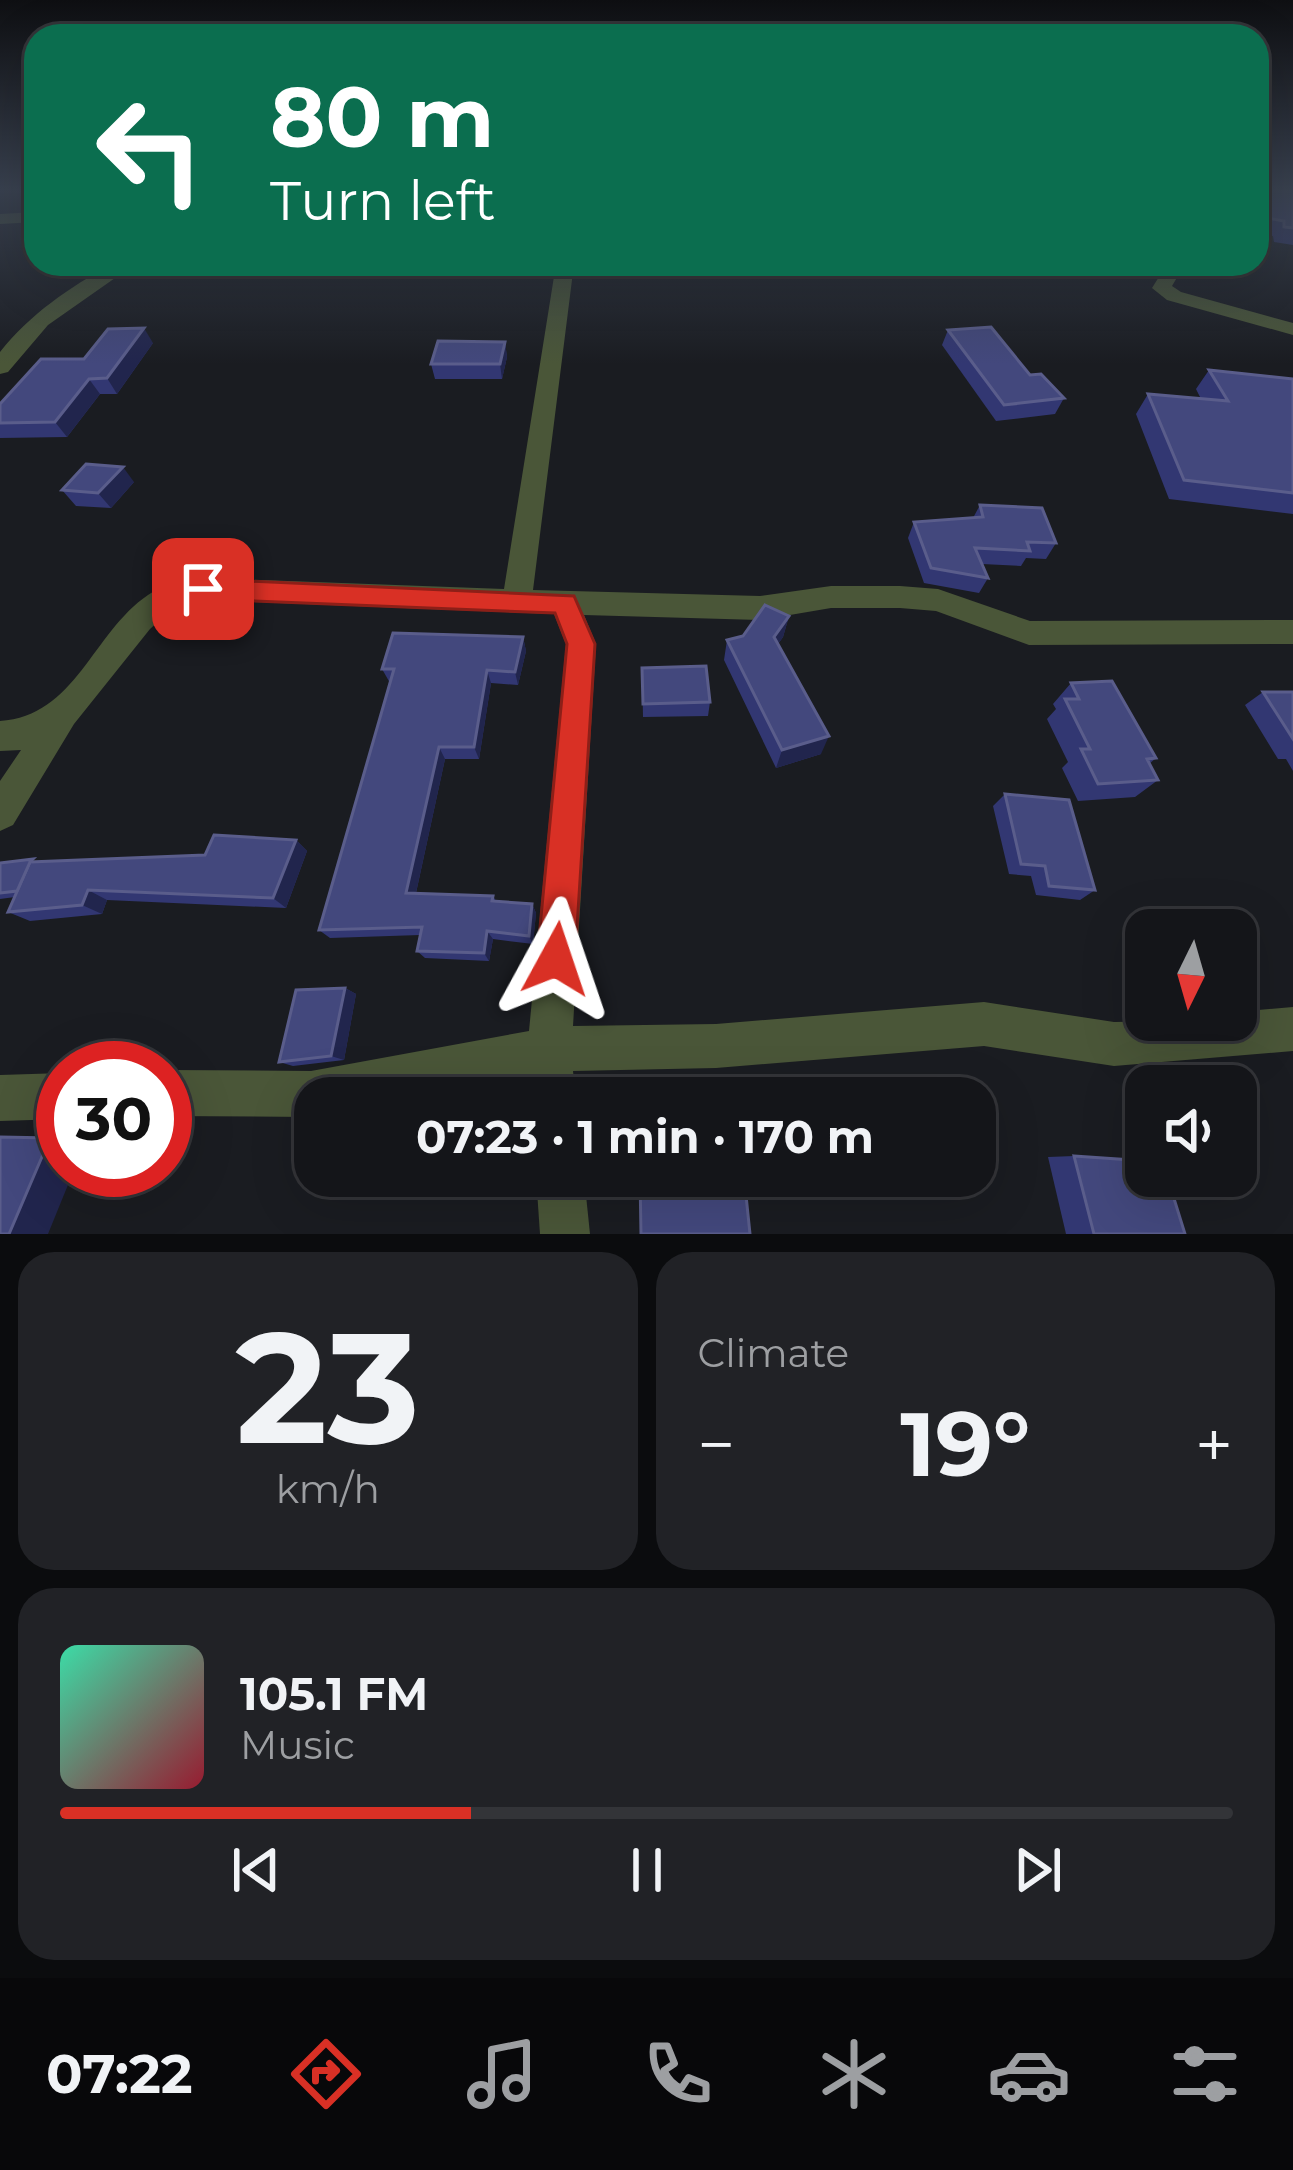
<!DOCTYPE html>
<meta charset="utf-8">
<style>
body{margin:0;font-family:Montserrat,sans-serif;background:#212226;color:#f1f3f6;height:100vh;display:flex;flex-direction:column;font-size:45px;white-space:nowrap}
*{box-sizing:border-box;margin:0}
p{font-size:39px;color:#9d9fa2}
.icon{flex:none;width:66px;height:66px;fill:none;stroke:currentColor;stroke-width:2;stroke-linecap:round;stroke-linejoin:round}
.map{position:relative;height:1234px;overflow:hidden}
.details{display:flex;flex-direction:column;gap:18px;padding:18px;background:#0b0c0e;flex:1}
.details>*{flex:none}
.banner{position:absolute;left:24px;top:24px;width:1245px;height:252px;border-radius:36px;box-shadow:0 12px 48px #0002,0 0 0 3px #333438;background:#0b6e4f;color:#fff;overflow:hidden}
.needle{width:78px;rotate:185deg}
.buttons{position:absolute;left:1125px;top:909px;display:grid;gap:24px}
.buttons a{display:grid;place-items:center;width:132px;height:132px;border-radius:24px;background:#141519;box-shadow:0 12px 48px #0002,0 0 0 3px #333438;font-size:60px}
.speed{position:absolute;left:36px;top:1041px;display:flex;gap:24px;font-size:60px;font-weight:700;text-align:center}
.speed>*{display:grid;place-content:center;width:156px;height:156px;border-radius:50%;background:#141519;box-shadow:0 12px 48px #0002,0 0 0 3px #333438;line-height:1}
.speed .limit{border:18px solid #d22;background:#fff;color:#111}
.pin{position:absolute;display:grid;place-items:center;width:102px;height:102px;color:#fff;margin:-51px;border-radius:24px;box-shadow:0 6px 18px #0006}
.me{position:absolute;width:132px;margin:-66px;rotate:5deg;stroke-linejoin:round;filter:drop-shadow(0 0 9px #0008)}
.turn{display:flex;align-items:center;gap:42px;height:252px;padding:0 48px;font-size:54px}
.turn .icon{width:156px;height:156px;stroke-width:2.5}
.turn b{display:block;font-size:84px;line-height:102px}
.big{font-size:90px;font-weight:700;line-height:1.1}
.details .card{flex:1;display:flex;flex-direction:column;justify-content:center;gap:18px;min-width:0;padding:0 42px;border-radius:36px;background:#212226}
.details .dial{align-items:center;gap:0}
.dial b{font-size:156px;line-height:1}
.song{display:flex;align-items:center;gap:36px}
.cover{width:144px;height:144px;border-radius:18px;background:linear-gradient(135deg,hsl(160 70% 55%),hsl(350 70% 35%))}
.played{height:12px;border-radius:6px;background:linear-gradient(90deg,#d93025 35%,#333438 35%)}
.keys{display:flex;justify-content:space-around;direction:ltr}
.heat{display:flex;justify-content:space-between;align-items:center;font-size:66px;direction:ltr}
.details .tiles{flex:1;display:grid;gap:18px;grid-template-columns:1fr 1fr}
.card:last-child{grid-column:span 2}
.trip{position:absolute;left:294px;top:1077px;width:702px;height:120px;border-radius:36px;background:#141519;box-shadow:0 12px 48px #0002,0 0 0 3px #333438;font-weight:700;line-height:120px;text-align:center}
.tab-bar{display:flex;height:192px;justify-content:space-around;align-items:center;background:#08080a;color:#9d9fa2}
.tab-bar .icon{width:84px;height:84px}
.tab-bar .on{color:#d93025}
.tab-bar b{font-size:54px;color:#f1f3f6}
.map>svg:first-child{display:block}
.lines{fill:none;stroke-linecap:round;stroke-linejoin:round}
.minor{fill:#4a5638;fill-rule:evenodd}
.wall{fill:#323772}
.shaded-wall{fill:#21254d}
.building{fill:#43487d;stroke:#5a5d8b;stroke-width:3}
.route{fill:#d93025;stroke:#8d1f18;stroke-width:3}
</style>
<div class="map">
<svg width="1293" height="1234" viewBox="0 0 1293 1234">
<rect width="100%" height="100%" fill="#1a1c21"/>
<g class="lines">
<!-- minor -->
<g class="minor">
<path d="M36 212V222L0 224V214Z"/>
<path d="M112 264H135L48 325 8 372 0 374V352C30 314 70 287 112 264Z"/>
<path d="M556 264H574L533 590 760 596 831 586H900L938 589 1030 621 1293 620V644L1029 645 936 611 900 608H831L760 620 584 615 596 644 573 1026 716 1024 984 1002 1114 1022 1236 1020V1012L1293 1007V1051L1114 1066 984 1046 716 1068 573 1071 576 1098H530L529 1075 410 1098H315V1116L311 1117 165 1116V1070L311 1071 529 1031 566 644 554 614 203 600 173 608 150 629 74 724 13 825 0 831V781L21 750 0 751V721C76 716 92 633 148 595 163 584 185 582 203 578L504 589Z"/>
<path d="M1167 264H1185L1172 286 1181 292 1293 323V335L1167 300 1152 288Z"/>
<path d="M63 1073V1119L0 1121V1075Z"/>
<path d="M536 1176H584L590 1234H540Z"/>
</g>
</g>
<!-- wall -->
<g class="wall">
<path d="M1257 191H1293V245L1274 242 1273 236 1257 233Z"/>
<path d="M948 330 1030 375 1064 398 1055 414 996 421 942 345Z"/>
<path d="M505 342 507 357 502 379H435L431 364Z"/>
<path d="M153 343 117 394H100L67 437 0 438V404L84 359Z"/>
<path d="M1209 370 1293 379V514L1169 499 1136 414 1148 394 1201 399 1196 389Z"/>
<path d="M134 482 111 508 76 506 62 490Z"/>
<path d="M980 505 1056 543 1046 559 1026 558 1021 566 982 564 988 578 979 593 924 583 908 538 914 522 973 518Z"/>
<path d="M789 616 783 637 778 644 821 754 776 768 724 660 727 640 743 636Z"/>
<path d="M523 637 526 651 518 685 491 683 479 759H445L416 893 493 896 496 901 532 904 536 913 533 944 493 939 489 961 425 958 417 951 420 935 330 938 319 930 390 683 382 669Z"/>
<path d="M642 668 710 702 708 716 643 717Z"/>
<path d="M1071 683 1156 758 1149 764 1158 780 1135 797 1078 801 1062 768 1068 762 1047 719 1056 709 1053 704Z"/>
<path d="M1263 692H1293V771L1286 759H1278L1245 705Z"/>
<path d="M1005 794 1095 890 1080 900 1036 895 1031 876 1009 874 993 806Z"/>
<path d="M296 840 307 851 286 908 107 900 102 914 30 921 8 912 15 897 0 899V863L205 855Z"/>
<path d="M345 988 356 994 344 1060 293 1066 279 1062Z"/>
<path d="M1074 1156 1185 1234H1066L1048 1157Z"/>
</g>
<!-- shaded-wall -->
<g class="shaded-wall">
<path d="M144 328 153 343 117 394 107 378Z"/>
<path d="M505 342 507 357 502 379 500 364Z"/>
<path d="M89 379 100 394 67 437 55 422Z"/>
<path d="M123 467 134 482 111 508 98 493Z"/>
<path d="M789 616 783 637 769 657 774 637Z"/>
<path d="M523 637 526 651 518 685 515 672Z"/>
<path d="M487 670 491 683 479 759 474 747Z"/>
<path d="M829 736 821 754 776 768 782 750Z"/>
<path d="M439 747 445 759 414 902 406 893Z"/>
<path d="M296 840 307 851 286 908 273 898Z"/>
<path d="M88 890 107 900 102 914 82 905Z"/>
<path d="M532 904 536 913 533 944 529 936Z"/>
<path d="M487 931 493 939 489 961 484 953Z"/>
<path d="M345 988 356 994 344 1060 331 1056Z"/>
<path d="M50 1138 63 1139V1170H74L48 1234H9Z"/>
</g>
<!-- building -->
<g class="building">
<path d="M1257 191H1293V228L1284 227V221L1257 216Z"/>
<path d="M991 327 1030 375 1041 374 1064 398 1004 405 948 330Z"/>
<path d="M144 328 107 378 89 379 55 422 0 423V404L41 359H84L108 329Z"/>
<path d="M438 341 505 342 500 364H431Z"/>
<path d="M1209 370 1293 379V493L1184 480 1148 394 1228 401Z"/>
<path d="M86 464 123 467 98 493 62 490Z"/>
<path d="M980 505 1042 508 1056 543 1027 542 1030 551 975 548 988 578 931 568 914 522 983 517Z"/>
<path d="M765 605 789 616 774 637 829 736 782 750 727 640 743 636Z"/>
<path d="M393 633 523 637 515 672 487 670 474 747H439L406 893 493 896 492 901 532 904 529 936 487 931 484 953 417 951 422 927 319 930 394 669H382Z"/>
<path d="M706 666 710 702 643 704 642 668Z"/>
<path d="M1112 681 1156 758 1147 759 1158 780 1098 784 1081 749H1090L1065 699H1079L1071 683Z"/>
<path d="M1263 692H1293V739Z"/>
<path d="M1005 794 1069 800 1095 890 1049 886 1045 866 1021 864Z"/>
<path d="M214 835 296 840 273 898 88 890 82 905 8 912 30 862 205 855Z"/>
<path d="M33 859 30 862 17 891 0 893V863Z"/>
<path d="M345 988 331 1056 279 1062 296 990Z"/>
<path d="M0 1137 50 1138 9 1234H0Z"/>
<path d="M1074 1156 1146 1161V1176H1167L1185 1234H1094Z"/>
<path d="M640 1176H744L750 1234H641Z"/>
</g>
<!-- sky -->
<linearGradient id="sky" x2="0" y2="1"><stop stop-color="#0e0f12"/><stop offset="0.52" stop-color="#38404e"/><stop offset="1" stop-color="#38404e" stop-opacity="0"/></linearGradient>
<rect width="1293" height="364" fill="url(#sky)"/>
<!-- route -->
<path class="route" d="M203 579 574 596 595 644 575 959 570 972 556 978 543 972 537 959 567 644 555 613 203 599 190 589Z"/>
</svg>
<div class="buttons">
<a><svg class="needle" viewBox="-14 -14 28 28"><path d="M0-13l5 13h-10z" fill="#e53935"/><path d="M0 13l5-13h-10z" fill="#9d9fa2"/></svg></a>
<a><svg class="icon" aria-label="sound" viewBox="0 0 24 24"><path d="M4 9h4l5-4v14l-5-4H4zM17 9q2 3 0 6"/></svg></a>
</div>
<div class="speed"><div class="limit">30</div></div>
<div class="pin" style="left:203px;top:589px;background:#d93025"><svg class="icon" aria-label="arrive" viewBox="0 0 24 24"><path d="M6 21V4h12l-3 4 3 4H6"/></svg></div>
<svg class="me" style="left:556px;top:959px" viewBox="-20 -20 40 40"><path d="M0-17L14 15 0 8-14 15z" fill="#d93025" stroke="#fff" stroke-width="4"/></svg>
<div class="trip">07:23 · 1 min · 170 m</div>
<div class="banner">
<div class="turn"><svg class="icon" aria-label="left" viewBox="0 0 24 24"><path d="M17 20v-9H6M10 6l-5 5 5 5"/></svg><div><b>80 m</b>Turn left</div></div>
</div>
</div>
<section class="details">
<div class="tiles">
<div class="card dial"><b>23</b><p>km/h</p></div>
<div class="card"><p>Climate</p>
<div class="heat"><a>−</a><b class="big">19°</b><a>+</a></div>
</div>
<div class="card">
<div class="song"><i class="cover"></i><div><b>105.1 FM</b><p>Music</p></div></div>
<div class="played"></div>
<div class="keys"><svg class="icon" aria-label="previous" viewBox="0 0 24 24"><path d="M18 5L8 12l10 7zM5 5v14"/></svg><svg class="icon" aria-label="pause" viewBox="0 0 24 24"><path d="M8 5v14M16 5v14"/></svg><svg class="icon" aria-label="next" viewBox="0 0 24 24"><path d="M6 5l10 7-10 7zM19 5v14"/></svg></div>
</div>
</div>
</section>
<nav class="tab-bar">
<b>07:22</b>
<svg class="icon on" aria-label="directions" viewBox="0 0 24 24"><path d="M12 3l9 9-9 9-9-9zM9 14v-3h6M13 9l2 2-2 2"/></svg>
<svg class="icon" aria-label="music" viewBox="0 0 24 24"><path d="M9 18V5l10-2v13"/><circle cx="6" cy="18" r="3"/><circle cx="16" cy="16" r="3"/></svg>
<svg class="icon" aria-label="phone" viewBox="0 0 24 24"><path d="M5 4h4l2 5-3 2q2 4 5 5l2-3 5 2v4C11 20 4 13 5 4z"/></svg>
<svg class="icon" aria-label="climate" viewBox="0 0 24 24"><path d="M12 3v18M4 7l16 10M4 17L20 7"/></svg>
<svg class="icon" aria-label="car" viewBox="0 0 24 24"><path d="M5 17H2v-5l4-1 3-4h7l3 4 3 1v5h-3M9 17h6M6 11h13"/><circle cx="7" cy="17" r="2"/><circle cx="17" cy="17" r="2"/></svg>
<svg class="icon" aria-label="filters" viewBox="0 0 24 24"><path d="M4 7h16M4 17h16"/><circle cx="9" cy="7" r="2"/><circle cx="15" cy="17" r="2"/></svg>
</nav>
